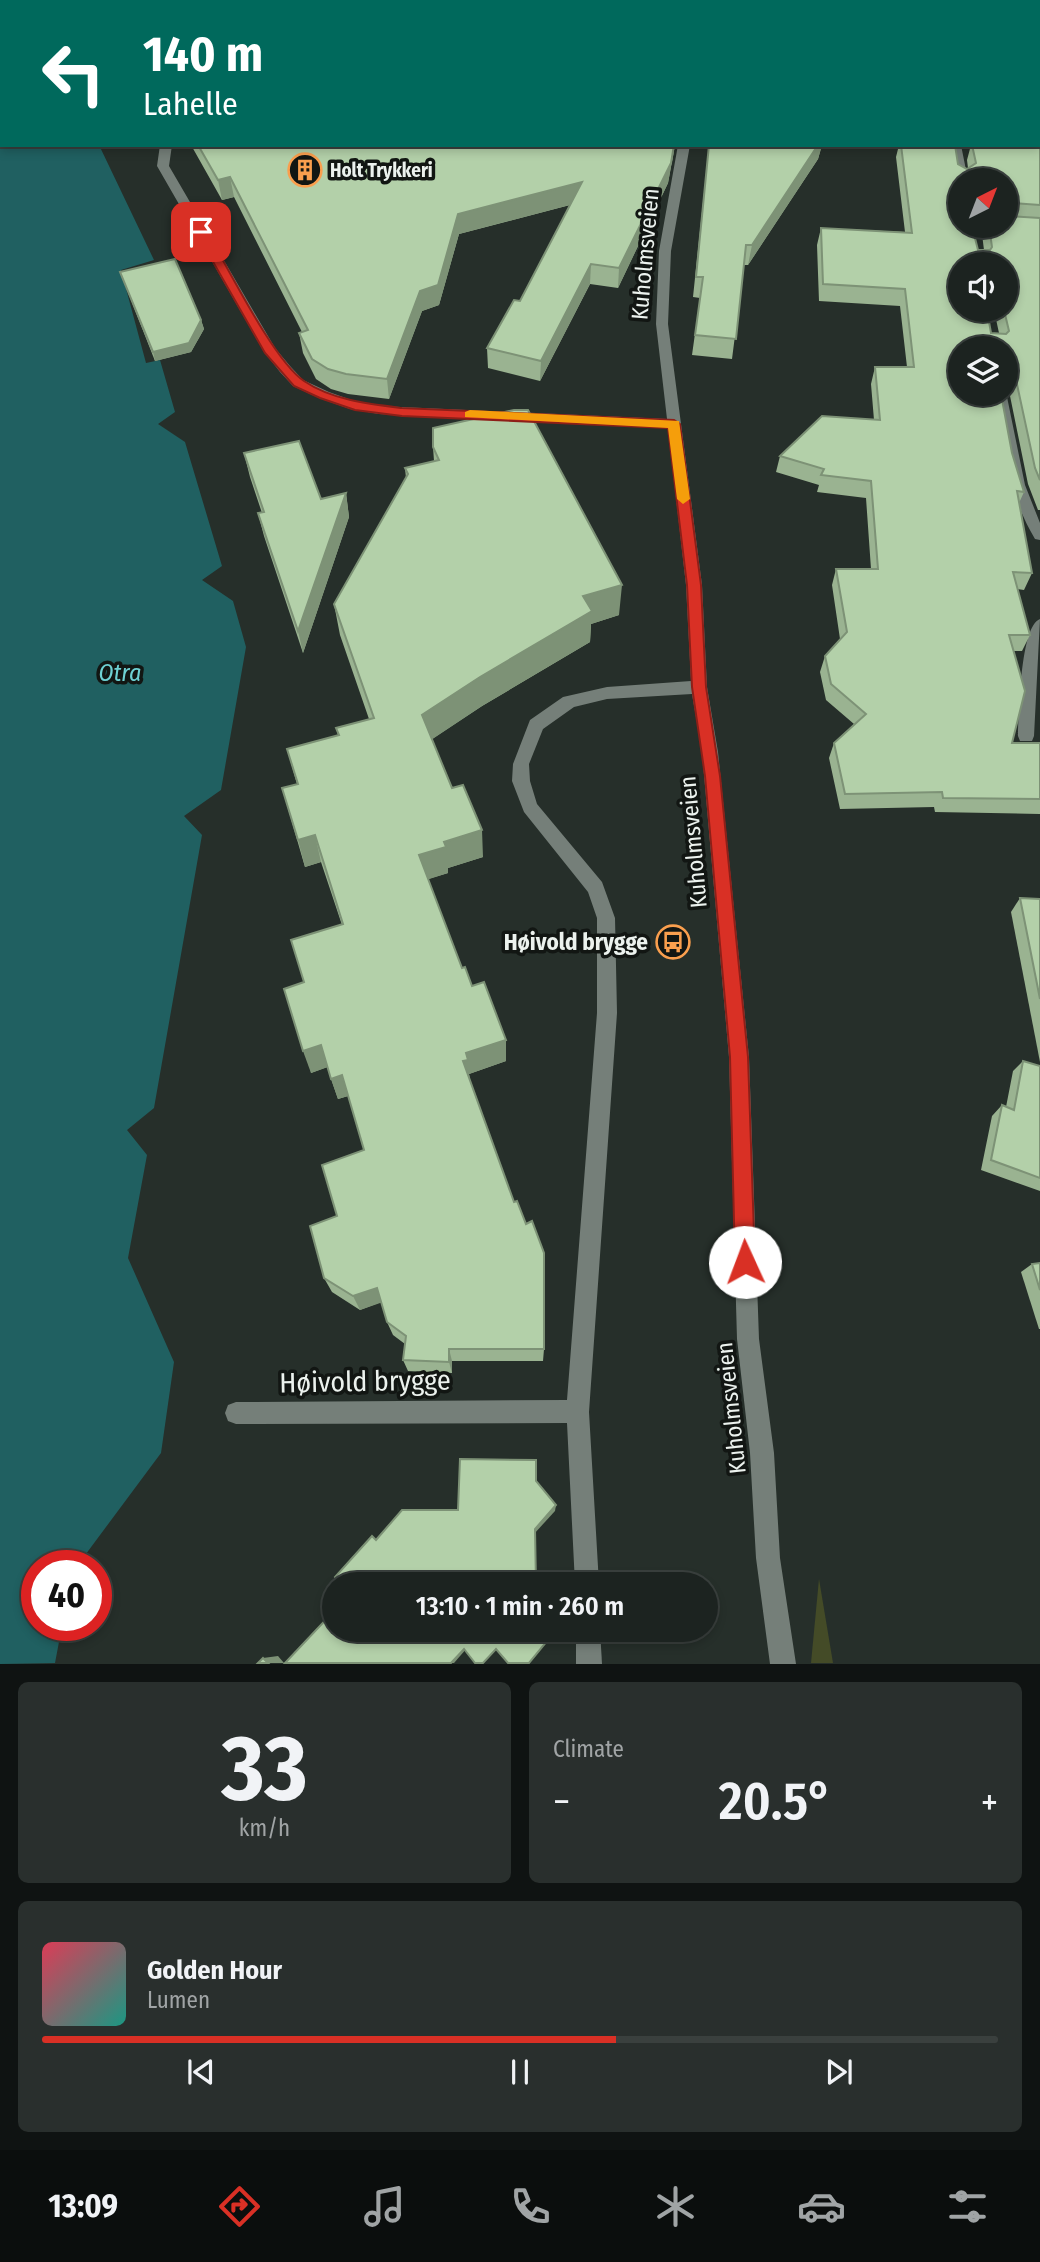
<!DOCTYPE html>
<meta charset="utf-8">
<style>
body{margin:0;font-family:"Fira Sans Condensed",sans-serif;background:#292f2d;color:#f1f3f6;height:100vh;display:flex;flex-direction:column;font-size:26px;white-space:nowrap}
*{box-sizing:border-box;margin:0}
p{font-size:23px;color:#a0a4a5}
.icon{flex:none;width:38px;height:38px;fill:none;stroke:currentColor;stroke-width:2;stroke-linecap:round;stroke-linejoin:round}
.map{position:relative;height:1664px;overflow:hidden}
.drawer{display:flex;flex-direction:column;gap:18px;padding:18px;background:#0f1312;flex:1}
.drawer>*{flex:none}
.banner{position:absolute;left:0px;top:0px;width:1041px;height:147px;box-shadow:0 4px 10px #0003,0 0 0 2px #3a403e;background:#00695c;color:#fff;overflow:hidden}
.needle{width:46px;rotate:42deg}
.controls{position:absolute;left:948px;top:168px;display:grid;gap:14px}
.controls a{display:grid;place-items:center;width:70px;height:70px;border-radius:50%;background:#1c2320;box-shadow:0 4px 10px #0003,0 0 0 2px #3a403e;font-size:35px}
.speed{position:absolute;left:21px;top:1550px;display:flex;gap:14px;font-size:35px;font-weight:700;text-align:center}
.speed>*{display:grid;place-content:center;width:91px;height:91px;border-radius:50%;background:#1c2320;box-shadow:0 4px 10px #0003,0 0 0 2px #3a403e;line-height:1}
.speed .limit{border:10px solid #d22;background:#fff;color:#111}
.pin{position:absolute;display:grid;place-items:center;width:60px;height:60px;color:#fff;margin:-30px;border-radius:14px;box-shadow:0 4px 10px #0006}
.me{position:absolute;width:77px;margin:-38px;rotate:358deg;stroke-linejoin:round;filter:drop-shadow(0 0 5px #0008)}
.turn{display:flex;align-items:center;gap:24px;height:147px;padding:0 28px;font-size:32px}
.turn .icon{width:91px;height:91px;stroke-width:2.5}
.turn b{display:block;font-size:49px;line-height:60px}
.big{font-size:52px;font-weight:600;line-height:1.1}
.drawer .tile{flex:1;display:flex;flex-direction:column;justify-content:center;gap:10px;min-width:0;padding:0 24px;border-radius:10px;background:#292f2d}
.drawer .dial{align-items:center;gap:0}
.dial b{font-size:91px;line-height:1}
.song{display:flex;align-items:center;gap:21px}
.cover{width:84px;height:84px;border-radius:10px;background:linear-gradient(135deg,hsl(350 70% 55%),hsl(170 70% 35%))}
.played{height:7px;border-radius:4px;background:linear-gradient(90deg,#d93025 60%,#3a403e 60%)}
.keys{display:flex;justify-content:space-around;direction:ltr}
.heat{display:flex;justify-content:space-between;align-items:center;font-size:38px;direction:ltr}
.drawer .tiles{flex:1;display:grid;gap:18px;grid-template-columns:1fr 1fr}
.tile:last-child{grid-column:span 2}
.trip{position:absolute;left:322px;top:1572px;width:396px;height:70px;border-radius:35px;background:#1c2320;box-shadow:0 4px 10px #0003,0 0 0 2px #3a403e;font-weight:600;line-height:70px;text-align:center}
.dock{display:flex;height:112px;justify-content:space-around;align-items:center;background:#0b0e0d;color:#a0a4a5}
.dock .icon{width:49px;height:49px}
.dock .current{color:#d93025}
.dock b{font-size:32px;color:#f1f3f6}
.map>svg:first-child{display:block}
.green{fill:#444b27}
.water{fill:#206061}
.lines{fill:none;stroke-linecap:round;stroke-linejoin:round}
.minor{fill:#757f79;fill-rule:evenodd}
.wall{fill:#9ab391;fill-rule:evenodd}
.shaded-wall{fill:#7d9276}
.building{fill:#b3d0a9;stroke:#7d9276;stroke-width:2;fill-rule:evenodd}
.route{fill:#d93025;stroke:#8d1f18;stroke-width:2}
.slow{fill:#f59e0b}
.labels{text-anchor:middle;stroke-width:7;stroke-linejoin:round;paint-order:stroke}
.far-poi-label{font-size:19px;font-weight:bold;fill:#ecf2ee;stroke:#121613;text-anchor:start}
.street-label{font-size:23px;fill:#ecf2ee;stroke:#121613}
.poi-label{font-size:23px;font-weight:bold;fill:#ecf2ee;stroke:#121613;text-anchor:end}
.water-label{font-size:24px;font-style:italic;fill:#6ed1d3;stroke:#121613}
.near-street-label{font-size:28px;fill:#ecf2ee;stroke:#121613}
</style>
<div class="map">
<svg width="1040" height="1664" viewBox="0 0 1040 1664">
<rect width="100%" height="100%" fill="#262f2a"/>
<!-- green -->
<path class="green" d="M819 1579 833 1663H811Z"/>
<!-- water -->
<path class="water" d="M0 0 30 2H2V145H99L154 260 121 270 146 363 160 360 175 412 158 424 185 442 222 566 202 580 233 601 246 647 221 790 184 816 202 835 154 1108 127 1130 147 1155 128 1258 174 1362 161 1453 77 1566H37V1626H62L55 1663 0 1664Z"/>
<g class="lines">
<!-- minor -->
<g class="minor">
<path d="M262 0H273L274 2H263Z"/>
<rect x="710" y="0" width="10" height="2"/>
<path d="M160 145H172L169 166 275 348 290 366 303 380 329 392 357 402 379 406 667 419 656 324 659 251 678 145H690L671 251 668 324 702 585 707 687 718 752 749 1057 759 1339 774 1453 780 1558 796 1664H770L756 1558 750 1453 737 1339 729 1057 702 752 692 694 607 699 574 707 543 729 529 764 530 781 537 804 602 882 615 918 617 1013 589 1412 599 1584H575L567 1423 236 1424 228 1421 225 1413 228 1405 236 1402 567 1400 597 1013V918L588 892 524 812 512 781 513 764 530 720 563 697 607 687 691 681 686 585 668 428 379 414 350 409 319 398 293 386 280 372 263 350 157 166Z"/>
<path d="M949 145H961L968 180H961V183L956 180Z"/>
<path d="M1006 392 1025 485 1040 523V540L1035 539C1008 494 1002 445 994 394Z"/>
<path d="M1040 619 1034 736 1032 741H1020L1018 736C1019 715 1020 626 1040 619Z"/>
<path d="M576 1629H600L602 1664H576Z"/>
</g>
</g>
<!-- wall -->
<g class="wall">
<rect x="347" y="0" width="74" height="2"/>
<path d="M986 0H1040V510H1038L1028 484 1009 391 1006 390V348H961L1012 453 1024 492 1019 503 1032 573 1024 590 1017 589 1030 635 1022 651H1014L1012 743H1040V814L935 812 934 807 840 809 829 758 834 743 854 724 826 700 820 672 825 656 840 639 832 585 836 569H871L866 498 817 492 819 485 776 472 780 456 874 420 871 384 875 367H907L900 306 819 301 817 245 821 228 905 232 896 157 899 145H955L958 164 967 169 968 168 967 160 971 145H1040V2H986ZM961 180H1006V226H981L984 250H978ZM961 264H1006V310H994L999 333H991Z"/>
<path d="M191 145H675L668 183 618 288 590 284 540 381 488 368 487 348 520 301 570 205 459 234 439 305 422 311 389 399 348 394 331 389 316 379 303 353 299 333 302 332 234 197 222 200Z"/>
<path d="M709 145H822L818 159 748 265H744L732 359 692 355 700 298 693 297Z"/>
<path d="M120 272 201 320 204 329 191 352 155 361Z"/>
<path d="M433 447 619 615 591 624 590 642 482 706 432 739 452 788 483 857 448 868V873L428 879 462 968 472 986 506 1061 469 1074 470 1081 544 1349 543 1361H452V1373L408 1371 403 1360 405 1344 393 1335 387 1322 381 1302 360 1310 332 1292 324 1278 337 1216 364 1150 348 1096 338 1099 327 1067 311 1073 304 982 342 925 321 862 305 867 282 788 297 784 287 749 338 735 336 728 369 719 340 635 334 604 406 478 405 468 434 461Z"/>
<path d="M244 453 321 499 346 493 349 517 303 653 264 536 258 513H262L250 477Z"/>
<path d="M1020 898 1040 899V1062L1011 912Z"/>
<path d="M1023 1061 1040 1066V1191L981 1170 992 1116 1002 1105 1006 1107 1013 1071Z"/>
<path d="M1040 1263V1329H1039L1021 1272 1032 1264Z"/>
</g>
<!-- shaded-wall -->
<g class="shaded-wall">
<path d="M674 145H675L668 183 618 288 619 268Z"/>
<path d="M818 145H822L818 159 748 265 752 245Z"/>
<path d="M230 177 234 197 222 200 218 180Z"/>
<path d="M582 182 581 202 459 234 439 305 422 311 389 399 387 379 420 291 458 214Z"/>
<path d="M1012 203 1006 220V215L1009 206Z"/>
<path d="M591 264 590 284 540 381 541 361Z"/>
<path d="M201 320 204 329 191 352 155 361 153 352Z"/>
<path d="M1012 372 1006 388V373Z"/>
<path d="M346 493 349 517 303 653 298 631Z"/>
<path d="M622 585 619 615 591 624 590 642 482 706 425 744 422 715 583 596Z"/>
<path d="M482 830 483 857 448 868V873L423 881 419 855 444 842Z"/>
<path d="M315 835 321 862 305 867 298 840Z"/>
<path d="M506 1040V1061L469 1074 470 1081 463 1061 466 1053Z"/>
<path d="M321 1045 328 1067 311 1073 303 1051Z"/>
<path d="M342 1075 348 1096 338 1099 331 1079Z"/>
<path d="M377 1288 383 1302 360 1310 353 1296Z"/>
<path d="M449 1349 452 1361V1373L449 1362Z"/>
<path d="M556 1505 555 1511 534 1534 535 1529Z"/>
<path d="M467 1648 454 1663H451L464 1649Z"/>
<path d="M278 1656 284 1663H268L263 1658Z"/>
</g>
<!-- building -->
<g class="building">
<path d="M101 0H241L242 2H102Z"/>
<path d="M371 0H421V2H370Z"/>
<path d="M507 0H689V2H506Z"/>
<path d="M785 0H883L882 2H785Z"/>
<path d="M989 0H1040V205L1012 203 1009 206H1006V180H961V226H972L978 250H990L992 247 989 226H1006V216L1040 218V480L1035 468 1015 375 1012 372 1006 373V348H961V394H1001L1012 453 1024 492 1017 491 1032 573 1013 572 1030 635H1009L1025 691 1012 743H1040V799L943 798 942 792 845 794 834 743 866 714 831 684 825 656 847 632 836 569H878L871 481 821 475 824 469 780 456 822 416 880 420 875 367H914L905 289 823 284 821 228 912 233 901 145H955L958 164 967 169 976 163 972 145H1040V2H989ZM961 264H1006V310H1004L1009 331 1006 334 991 333 987 310H961Z"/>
<path d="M198 145H674L671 163 619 268 591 264 541 361 487 348 514 300 520 301 582 182 458 214 438 285 420 291 387 379 346 374 328 369 312 359 299 333 308 330 230 177 218 180Z"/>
<path d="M709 145H818L752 245H746L736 339 695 335 703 277H696Z"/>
<path d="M175 259 201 320 189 343 153 352 120 272Z"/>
<path d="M514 410H528L622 585 583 596 592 611 480 677 422 715 452 788 463 785 482 830 444 842 446 847 419 855 462 968 465 967 472 986 484 982 506 1040 466 1053 468 1060 463 1061 514 1202 517 1201 526 1224 532 1221 544 1253V1349H449V1362L403 1360 406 1336 387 1322 377 1288 353 1296 324 1278 310 1226 337 1216 322 1165 364 1150 342 1075 331 1079 321 1045 303 1051 284 989 304 982 291 940 343 924 315 835 298 840 282 788 298 784 287 749 339 735 336 728 374 718 334 604 408 474 405 468 439 460 433 447V428Z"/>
<path d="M299 441 321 499 346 493 298 631 258 513 264 512 244 453Z"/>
<path d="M1020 898 1040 899V999Z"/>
<path d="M1023 1061 1040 1066V1178L991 1160 1002 1105 1014 1110Z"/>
<path d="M1040 1263V1290L1032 1264Z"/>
<path d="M460 1459 536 1460V1481L556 1505 535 1529 536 1584H340L335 1577 372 1536 376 1540 402 1510H458Z"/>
<path d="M334 1611V1629H557L529 1663H508L496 1649 483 1663H475L464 1649 451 1663H285Z"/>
<path d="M263 1658 268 1663H258Z"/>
</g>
<!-- route -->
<path class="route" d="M201 228 207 232C228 267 273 360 304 381 332 400 369 404 402 408L674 420 680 424 701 585 706 687 720 776 748 1057 755 1262 752 1269 745 1272 738 1269 735 1262 730 1057 705 776 692 687 687 585 668 428 402 416 355 410 320 398 294 386 265 353 196 232Z"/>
<!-- slow -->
<path class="slow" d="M470 410 679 421 690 499 683 504 677 499 668 428 465 417V412Z"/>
<!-- icons -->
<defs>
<symbol id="building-ring" viewBox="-11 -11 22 22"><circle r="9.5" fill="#121613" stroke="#fa9f4e" stroke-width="1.5"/><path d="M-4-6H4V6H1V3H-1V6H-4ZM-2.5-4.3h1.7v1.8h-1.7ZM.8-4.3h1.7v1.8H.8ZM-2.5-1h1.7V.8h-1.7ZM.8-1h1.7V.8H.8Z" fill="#fa9f4e"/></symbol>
<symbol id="bus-ring" viewBox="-11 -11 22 22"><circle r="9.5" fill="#121613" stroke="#fa9f4e" stroke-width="1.5"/><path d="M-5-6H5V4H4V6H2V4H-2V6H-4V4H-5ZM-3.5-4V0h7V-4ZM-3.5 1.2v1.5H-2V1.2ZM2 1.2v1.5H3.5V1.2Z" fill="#fa9f4e"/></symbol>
</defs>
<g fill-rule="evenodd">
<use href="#building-ring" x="286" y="151" width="38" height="38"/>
<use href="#bus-ring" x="654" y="923" width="38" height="38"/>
</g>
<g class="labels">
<!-- far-poi labels -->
<g class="far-poi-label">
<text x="330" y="177">Holt Trykkeri</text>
</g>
<!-- street labels -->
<g class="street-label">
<text transform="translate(645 254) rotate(-85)" y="8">Kuholmsveien</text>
<text transform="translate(693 842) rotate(-95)" y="8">Kuholmsveien</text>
<text transform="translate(731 1408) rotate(-96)" y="8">Kuholmsveien</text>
</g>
<!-- poi labels -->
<g class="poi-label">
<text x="648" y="950">Høivold brygge</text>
</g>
<!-- water labels -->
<g class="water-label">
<text x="120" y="681">Otra</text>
</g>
<!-- near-street labels -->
<g class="near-street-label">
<text transform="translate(365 1381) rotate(-1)" y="10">Høivold brygge</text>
</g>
</g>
</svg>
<div class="controls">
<a><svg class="needle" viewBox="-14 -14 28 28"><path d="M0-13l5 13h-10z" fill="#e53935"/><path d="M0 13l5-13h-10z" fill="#a0a4a5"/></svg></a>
<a><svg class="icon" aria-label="sound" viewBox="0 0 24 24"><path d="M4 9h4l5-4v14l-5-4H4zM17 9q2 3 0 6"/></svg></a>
<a><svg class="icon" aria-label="layers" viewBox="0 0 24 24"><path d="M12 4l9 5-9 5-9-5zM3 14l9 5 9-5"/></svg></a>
</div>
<div class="speed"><div class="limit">40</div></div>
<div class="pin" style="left:201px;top:232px;background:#d93025"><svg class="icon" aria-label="arrive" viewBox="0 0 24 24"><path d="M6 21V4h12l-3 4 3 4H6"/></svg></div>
<svg class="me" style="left:745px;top:1262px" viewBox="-20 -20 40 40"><circle r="19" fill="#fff"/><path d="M0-13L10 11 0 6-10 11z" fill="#d93025"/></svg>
<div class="trip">13:10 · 1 min · 260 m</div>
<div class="banner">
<div class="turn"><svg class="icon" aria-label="left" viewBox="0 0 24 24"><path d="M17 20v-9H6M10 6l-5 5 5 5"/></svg><div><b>140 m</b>Lahelle</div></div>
</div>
</div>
<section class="drawer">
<div class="tiles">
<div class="tile dial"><b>33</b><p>km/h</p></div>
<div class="tile"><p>Climate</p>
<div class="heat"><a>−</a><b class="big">20.5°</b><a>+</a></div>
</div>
<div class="tile">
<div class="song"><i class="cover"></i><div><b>Golden Hour</b><p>Lumen</p></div></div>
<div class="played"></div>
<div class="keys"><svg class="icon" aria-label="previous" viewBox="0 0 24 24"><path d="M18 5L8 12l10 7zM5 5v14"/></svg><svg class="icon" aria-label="pause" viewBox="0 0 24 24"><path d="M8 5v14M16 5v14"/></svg><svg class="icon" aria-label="next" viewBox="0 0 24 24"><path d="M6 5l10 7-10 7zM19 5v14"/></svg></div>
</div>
</div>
</section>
<nav class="dock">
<b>13:09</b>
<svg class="icon current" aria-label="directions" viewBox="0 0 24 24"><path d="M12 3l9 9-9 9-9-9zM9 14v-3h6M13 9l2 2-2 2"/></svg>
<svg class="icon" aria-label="music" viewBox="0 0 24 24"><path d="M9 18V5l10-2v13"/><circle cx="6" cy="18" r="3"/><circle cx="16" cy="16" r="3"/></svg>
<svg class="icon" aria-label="phone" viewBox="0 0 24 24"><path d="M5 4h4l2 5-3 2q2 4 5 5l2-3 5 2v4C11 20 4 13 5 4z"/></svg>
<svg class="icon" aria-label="climate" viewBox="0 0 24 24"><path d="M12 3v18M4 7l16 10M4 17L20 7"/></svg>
<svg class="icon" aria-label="car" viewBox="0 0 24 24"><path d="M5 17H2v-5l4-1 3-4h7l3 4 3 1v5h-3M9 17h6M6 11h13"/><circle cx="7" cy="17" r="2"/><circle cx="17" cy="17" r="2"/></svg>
<svg class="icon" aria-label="filters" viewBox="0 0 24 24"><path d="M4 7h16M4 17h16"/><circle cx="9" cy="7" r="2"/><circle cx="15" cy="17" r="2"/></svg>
</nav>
